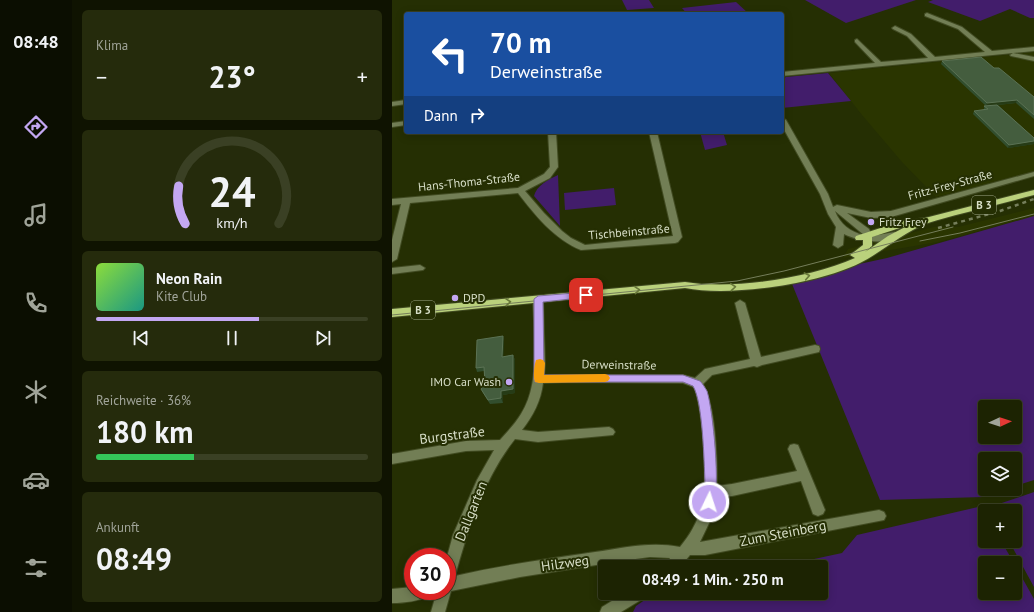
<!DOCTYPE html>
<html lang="de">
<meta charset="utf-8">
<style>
body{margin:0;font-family:"PT Sans",sans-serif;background:#252b0c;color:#f1f3f6;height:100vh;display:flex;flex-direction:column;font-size:15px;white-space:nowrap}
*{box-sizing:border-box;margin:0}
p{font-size:13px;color:#a0a499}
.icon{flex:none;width:22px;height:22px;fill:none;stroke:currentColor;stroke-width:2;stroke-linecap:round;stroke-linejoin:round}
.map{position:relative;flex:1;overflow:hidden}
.panel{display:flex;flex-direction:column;gap:10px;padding:10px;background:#0f1301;width:320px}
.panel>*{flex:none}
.banner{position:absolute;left:12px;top:12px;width:380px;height:122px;border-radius:4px;box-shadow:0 2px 10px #0003,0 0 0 1px #3a4024;background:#1a4fa0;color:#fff;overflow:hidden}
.needle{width:26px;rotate:87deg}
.buttons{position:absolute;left:586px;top:400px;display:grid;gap:8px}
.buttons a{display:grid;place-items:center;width:44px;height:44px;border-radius:4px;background:#1c2302;box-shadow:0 2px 10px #0003,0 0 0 1px #3a4024;font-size:20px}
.speed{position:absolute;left:12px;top:548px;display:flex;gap:8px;font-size:20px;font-weight:700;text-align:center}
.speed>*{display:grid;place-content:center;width:52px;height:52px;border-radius:50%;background:#1c2302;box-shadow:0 2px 10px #0003,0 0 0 1px #3a4024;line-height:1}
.speed .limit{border:6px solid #d22;background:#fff;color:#111}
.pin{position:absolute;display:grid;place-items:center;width:34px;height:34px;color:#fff;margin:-17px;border-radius:8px;box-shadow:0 2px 6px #0006}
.me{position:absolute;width:44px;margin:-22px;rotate:4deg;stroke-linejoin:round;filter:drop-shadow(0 0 3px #0008)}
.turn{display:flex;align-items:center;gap:14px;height:84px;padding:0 20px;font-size:18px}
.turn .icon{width:52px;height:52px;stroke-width:2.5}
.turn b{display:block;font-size:28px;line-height:34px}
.then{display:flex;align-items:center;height:38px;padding:0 20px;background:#0003;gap:8px;font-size:15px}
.big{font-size:30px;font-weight:700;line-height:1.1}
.panel .tile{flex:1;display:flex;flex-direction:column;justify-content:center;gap:6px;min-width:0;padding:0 14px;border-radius:6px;background:#252b0c}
.panel .dial{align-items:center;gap:0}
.dial svg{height:104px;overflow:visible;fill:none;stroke:#3a4024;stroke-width:7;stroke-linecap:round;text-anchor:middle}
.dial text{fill:#f1f3f6;stroke:none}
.song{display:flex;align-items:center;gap:12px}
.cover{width:48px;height:48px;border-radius:6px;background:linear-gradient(135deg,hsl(90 70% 55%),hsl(170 70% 35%))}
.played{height:4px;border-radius:2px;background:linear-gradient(90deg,#c3a7f2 60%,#3a4024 60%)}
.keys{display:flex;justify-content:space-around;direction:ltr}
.heat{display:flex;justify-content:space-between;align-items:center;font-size:22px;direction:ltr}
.charge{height:6px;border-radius:3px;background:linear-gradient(90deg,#34c759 36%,#3a4024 0)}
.trip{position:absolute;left:206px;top:560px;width:230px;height:40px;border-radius:4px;background:#1c2302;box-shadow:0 2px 10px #0003,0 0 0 1px #3a4024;font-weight:700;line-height:40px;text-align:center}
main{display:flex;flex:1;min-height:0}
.menu{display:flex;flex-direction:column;width:72px;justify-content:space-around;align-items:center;background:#0b0e01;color:#a0a499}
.menu .icon{width:28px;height:28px}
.menu .active{color:#c3a7f2}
.menu b{font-size:18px;color:#f1f3f6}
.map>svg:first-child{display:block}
.built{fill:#2a3500}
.green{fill:#421d6b;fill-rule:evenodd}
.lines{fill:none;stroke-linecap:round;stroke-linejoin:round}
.minor-casing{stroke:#414b22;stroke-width:2}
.major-casing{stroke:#414b22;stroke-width:2}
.minor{fill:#727e55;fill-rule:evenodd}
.major{fill:#bad17c;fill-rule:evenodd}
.tram{stroke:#757e5b;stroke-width:1}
.rail{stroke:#757e5b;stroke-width:2.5;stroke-dasharray:4 4;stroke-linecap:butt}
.wall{fill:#324e2e}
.shaded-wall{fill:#263b16}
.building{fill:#445d3e;stroke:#5b7254}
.oneway{stroke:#687839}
.route{fill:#c3a7f2;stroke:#7f6d9d}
.slow{fill:#f59e0b}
.poi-dot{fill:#c3a7f2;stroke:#252f03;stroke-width:1.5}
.labels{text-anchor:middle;stroke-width:4;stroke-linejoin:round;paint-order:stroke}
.shield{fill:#252f03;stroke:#a2aa8c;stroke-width:1}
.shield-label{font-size:11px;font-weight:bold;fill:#d7dec7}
.street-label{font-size:12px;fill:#d7dec7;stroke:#252f03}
.poi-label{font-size:12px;fill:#d7dec7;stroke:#252f03;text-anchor:start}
.near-street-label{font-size:14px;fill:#d7dec7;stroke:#252f03}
</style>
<main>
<nav class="menu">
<b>08:48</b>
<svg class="icon active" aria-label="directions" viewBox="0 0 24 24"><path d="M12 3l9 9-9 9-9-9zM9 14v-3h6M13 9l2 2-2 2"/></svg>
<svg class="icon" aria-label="music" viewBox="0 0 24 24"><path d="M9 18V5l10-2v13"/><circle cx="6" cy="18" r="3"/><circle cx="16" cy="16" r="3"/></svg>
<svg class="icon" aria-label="phone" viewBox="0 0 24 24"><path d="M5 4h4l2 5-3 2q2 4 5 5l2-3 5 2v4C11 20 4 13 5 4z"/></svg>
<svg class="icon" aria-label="climate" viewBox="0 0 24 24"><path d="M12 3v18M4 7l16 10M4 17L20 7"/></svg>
<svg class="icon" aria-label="car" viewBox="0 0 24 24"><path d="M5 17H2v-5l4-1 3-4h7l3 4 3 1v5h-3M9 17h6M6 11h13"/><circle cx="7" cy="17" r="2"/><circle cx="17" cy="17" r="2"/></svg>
<svg class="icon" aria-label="filters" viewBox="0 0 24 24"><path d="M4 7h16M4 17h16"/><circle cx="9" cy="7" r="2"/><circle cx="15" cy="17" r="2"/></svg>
</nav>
<section class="panel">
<div class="tile"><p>Klima</p>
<div class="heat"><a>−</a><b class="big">23°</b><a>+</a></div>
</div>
<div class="tile dial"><svg viewBox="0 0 100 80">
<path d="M14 69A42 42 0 1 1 86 69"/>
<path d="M14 69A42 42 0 0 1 9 40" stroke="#c3a7f2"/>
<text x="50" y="56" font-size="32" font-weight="700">24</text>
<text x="50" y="72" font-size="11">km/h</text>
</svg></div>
<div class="tile">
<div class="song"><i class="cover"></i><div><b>Neon Rain</b><p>Kite Club</p></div></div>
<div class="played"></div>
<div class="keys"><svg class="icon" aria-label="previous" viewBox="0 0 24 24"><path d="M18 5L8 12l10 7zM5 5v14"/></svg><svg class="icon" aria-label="pause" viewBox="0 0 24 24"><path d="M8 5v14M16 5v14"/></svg><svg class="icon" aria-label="next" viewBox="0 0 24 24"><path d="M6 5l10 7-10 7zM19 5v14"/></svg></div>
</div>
<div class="tile"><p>Reichweite · 36%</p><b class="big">180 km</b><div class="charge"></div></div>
<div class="tile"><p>Ankunft</p><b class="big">08:49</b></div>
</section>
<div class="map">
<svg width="642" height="612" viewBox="0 0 642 612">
<rect width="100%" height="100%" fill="#252f03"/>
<!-- built -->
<g class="built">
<path d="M642 52V173L544 197 510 162 470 115 437 73Z"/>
<path d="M642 208V216L546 242 451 258 456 249 542 227H566Z"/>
</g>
<!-- green -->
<g class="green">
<path d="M230 0H257L262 8 235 10Z"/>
<path d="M413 0H524L454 23Z"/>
<path d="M541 0H642V18H638L618 9 588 21 536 2Z"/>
<path d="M344 2 357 14H295L290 8Z"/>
<path d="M436 73 459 101 390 108V79L394 77Z"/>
<path d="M308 132H331L335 145 313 150Z"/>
<path d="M166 175 168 226 142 196C144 186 157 179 166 175Z"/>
<path d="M222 188 224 205 173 210 172 193Z"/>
<path d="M642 216V480L623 486V459H593V489H615L591 497 488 500 398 279 495 258ZM593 407H623V437H593Z"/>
<path d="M642 492V587L617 541H623V511H600L598 507Z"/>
<path d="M586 507 593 512V541H609L622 563H593V593H623V565L642 599V612H241L244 606 263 593H429V567H385L450 553 465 535Z"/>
</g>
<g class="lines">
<defs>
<g id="minor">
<path d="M535 13 570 27 600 51 642 47V51L390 76V72L483 63 463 42V40L465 39 489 62 536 58 515 36 501 29 500 28 503 26 519 34 543 57 593 52 566 29 533 16V14Z"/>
<path d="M621 53 642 57V61L619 56 618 55Z"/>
<path d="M14 100V104L0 106V102Z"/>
<path d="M390 118 394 120 436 194 441 207 445 205 479 212 499 211 642 172V176L499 217 479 218 455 213 477 229 480 236 503 232 507 235C497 246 465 241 452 234L451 245 446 248 441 245 444 227 436 214 428 194 390 126ZM443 211 472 235C458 232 448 224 443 211Z"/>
<path d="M14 121V125L0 127V123Z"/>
<path d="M156 132H164L166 167 158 178 133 191 152 213 170 231 179 238 193 245 281 236 257 132H265L290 237 286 242 283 243 189 250C163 240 142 214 126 193L18 203 5 259 0 262V240L9 204 0 205V199L126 188 152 174 158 167Z"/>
<path d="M28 265 33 268 31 270 0 274V268Z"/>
<path d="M146 296 151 299 153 365 152 375H291L303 378 313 369 358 359 343 303 348 300 353 303 369 357 423 345 427 346 428 349 427 352 370 365 365 367 362 366 320 375 311 384C324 408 325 458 325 486L340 484 405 471 396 449 398 445 402 444 406 445 433 510 431 514 426 516 421 514 409 481 340 496 325 497 319 519 308 542 487 510 492 512 494 516 492 520 313 555H298L288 567H272L278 558 258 557 236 560 128 577 59 591 53 612H39L45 591H55V557L61 535 85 480 102 450 74 451 0 464V454L74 441 108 440C115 432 123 424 129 414 149 383 142 334 141 299ZM176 382 291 383 302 387C311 409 316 483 310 506 306 521 298 535 288 547 259 541 231 548 203 552 156 559 110 565 63 576 76 529 92 478 123 439L146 442 221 435 223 432 221 429 217 427 146 432 130 430C141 416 149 401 151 383Z"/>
<path d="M21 587V591H40L38 596C25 601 14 603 0 603V589Z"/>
<path d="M233 593H254L252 598 229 612H208L210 607Z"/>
</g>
<path id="major" d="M642 190V195C619 201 595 207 572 213 560 216 548 219 536 223 511 232 492 251 468 263 426 284 339 297 293 288L0 317V309L293 282C341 290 418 278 463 258L458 255 471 245V240H464L463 238 464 236 510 221 533 218ZM517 225 496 236 473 252 480 246V237Z"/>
</defs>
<!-- minor casing -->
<use href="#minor" class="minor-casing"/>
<!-- major casing -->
<use href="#major" class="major-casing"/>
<!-- minor -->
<use href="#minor" class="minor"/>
<!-- major -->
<use href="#major" class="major"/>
<!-- tram -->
<g class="tram">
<path d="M528 241 568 233 642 214"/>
<path d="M0 315 345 281 392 271 561 227"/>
</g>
<!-- rail -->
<path class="rail" d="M546 228 608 211 642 199"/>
</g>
<!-- wall -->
<g class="wall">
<path d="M550 61 602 68 642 97V119L624 103 606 105 642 138V144L616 148 581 114 582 111 592 110V106H594L549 64Z"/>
<path d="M111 336 112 341 111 357 121 355 123 360V393L111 395V403L98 404 91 393 89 389 93 384 92 371 85 372 84 368Z"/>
</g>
<!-- shaded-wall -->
<g class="shaded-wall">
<path d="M625 100 624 103 594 106 595 103Z"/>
<path d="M642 141V144L616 148 617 145Z"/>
<path d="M111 336 112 341 111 361 110 357Z"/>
<path d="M121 355 123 360V393L111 395V403L109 398V391Z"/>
</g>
<!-- building -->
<g class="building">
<path d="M589 57 602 68H607L642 97V115L625 100 595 103 550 61Z"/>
<path d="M605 105 642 138V141L617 145 582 111 596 109 592 106Z"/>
<path d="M111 336 110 357 121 355V389L109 391V398L96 400 89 389 93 384 92 367 84 368 85 340Z"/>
</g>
<!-- one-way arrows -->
<defs><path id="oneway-chevron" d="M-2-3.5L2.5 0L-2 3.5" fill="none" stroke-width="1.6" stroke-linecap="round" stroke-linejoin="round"/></defs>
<g class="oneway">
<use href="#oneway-chevron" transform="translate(415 276) rotate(-11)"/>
<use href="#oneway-chevron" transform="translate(341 287) rotate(-5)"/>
<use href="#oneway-chevron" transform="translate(245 290) rotate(-5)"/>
<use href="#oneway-chevron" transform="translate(116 302) rotate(-5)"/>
</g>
<!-- route -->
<path class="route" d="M194 292H197L198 295 197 297 151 302 152 375H291L308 381C311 384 313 388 315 391 321 410 329 490 321 506L317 508 313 506C310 499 313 489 313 482 312 461 311 402 301 386L291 382H143L142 379V299L146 296Z"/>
<!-- slow -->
<path class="slow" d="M148 359 151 360 153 363 152 375 213 374 216 375 218 378 216 381 213 382 147 383 143 382C141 377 142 366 144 360Z"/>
<!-- markers -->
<g class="poi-dot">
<circle cx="479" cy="222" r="4"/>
<circle cx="63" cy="298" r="4"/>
<circle cx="117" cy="382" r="4"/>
</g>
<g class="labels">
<!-- shield labels -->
<g class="shield">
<rect x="580" y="196" width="24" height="18" rx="3"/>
<rect x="19" y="301" width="24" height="18" rx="3"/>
</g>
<g class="shield-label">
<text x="592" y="209">B 3</text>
<text x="31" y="314">B 3</text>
</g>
<!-- street labels -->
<g class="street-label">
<text transform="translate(77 182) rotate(-6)" y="4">Hans-Thoma-Straße</text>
<text transform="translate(558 185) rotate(-15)" y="4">Fritz-Frey-Straße</text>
<text transform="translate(237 232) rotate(-5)" y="4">Tischbeinstraße</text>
<text transform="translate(227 365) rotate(1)" y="4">Derweinstraße</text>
</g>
<!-- poi labels -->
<g class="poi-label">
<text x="487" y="226">Fritz Frey</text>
<text x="71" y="302">DPD</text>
<text x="109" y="386" text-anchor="end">IMO Car Wash</text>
</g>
<!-- near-street labels -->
<g class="near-street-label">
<text transform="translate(60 435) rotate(-7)" y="5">Burgstraße</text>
<text transform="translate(79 511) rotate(-68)" y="5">Dallgarten</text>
<text transform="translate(391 533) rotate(-11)" y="5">Zum Steinberg</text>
<text transform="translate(173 563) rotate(-8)" y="5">Hilzweg</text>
</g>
</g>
</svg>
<div class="buttons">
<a><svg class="needle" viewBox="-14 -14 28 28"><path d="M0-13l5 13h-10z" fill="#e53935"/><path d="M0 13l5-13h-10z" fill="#a0a499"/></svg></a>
<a><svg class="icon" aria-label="layers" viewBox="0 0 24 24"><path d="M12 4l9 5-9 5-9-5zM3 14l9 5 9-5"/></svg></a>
<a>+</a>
<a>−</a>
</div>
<div class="speed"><div class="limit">30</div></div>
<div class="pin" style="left:194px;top:295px;background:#d93025"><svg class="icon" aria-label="arrive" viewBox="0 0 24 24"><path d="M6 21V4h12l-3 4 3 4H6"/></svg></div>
<svg class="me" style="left:317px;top:502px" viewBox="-20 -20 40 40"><circle r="17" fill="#c3a7f2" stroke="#fff" stroke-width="3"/><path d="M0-11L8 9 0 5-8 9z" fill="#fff"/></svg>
<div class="trip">08:49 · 1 Min. · 250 m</div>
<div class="banner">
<div class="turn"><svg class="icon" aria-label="left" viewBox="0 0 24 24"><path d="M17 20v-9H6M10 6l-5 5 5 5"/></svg><div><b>70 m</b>Derweinstraße</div></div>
<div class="then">Dann<svg class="icon" aria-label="right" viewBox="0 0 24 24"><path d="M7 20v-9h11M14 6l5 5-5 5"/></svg></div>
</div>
</div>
</main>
